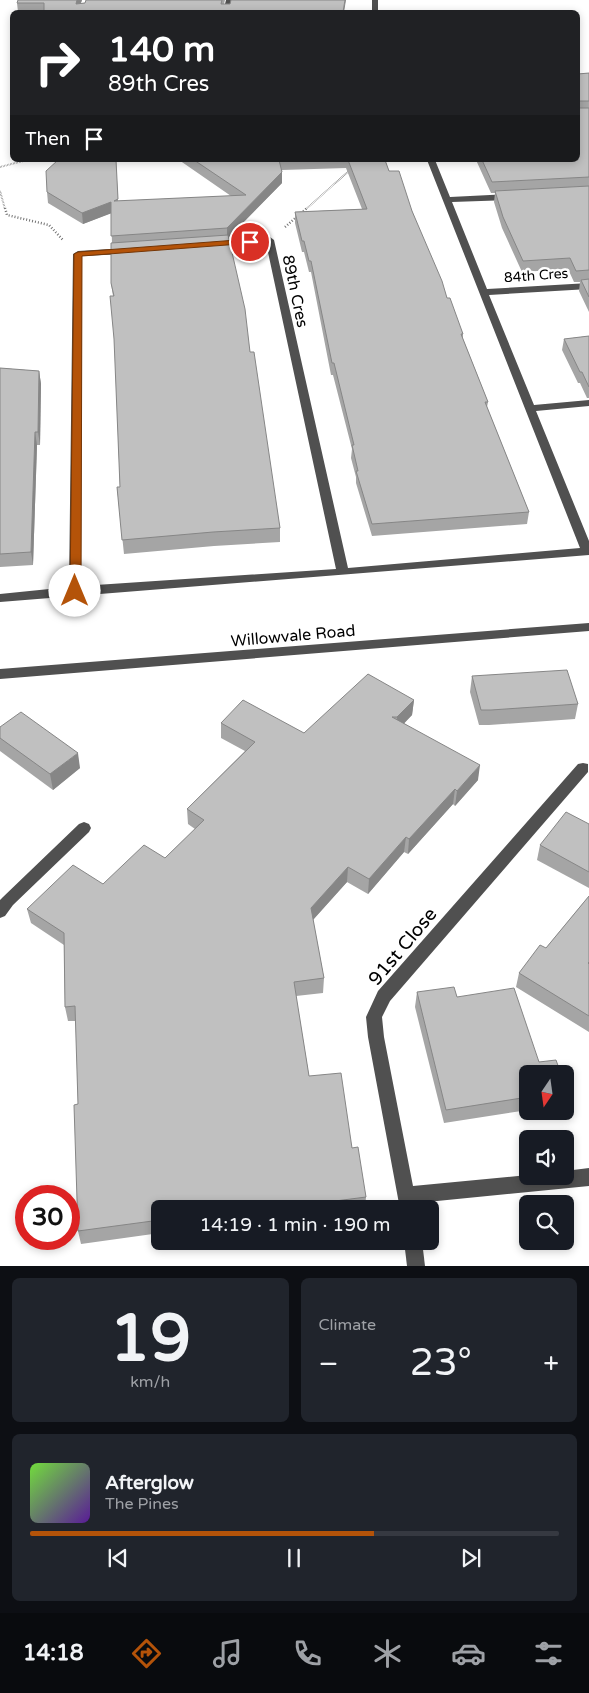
<!DOCTYPE html>
<meta charset="utf-8">
<style>
body{margin:0;font-family:"Varela Round",sans-serif;background:#20242c;color:#f1f3f6;height:100vh;display:flex;flex-direction:column;font-size:19px;white-space:nowrap}
*{box-sizing:border-box;margin:0}
p{font-size:16px;color:#9ea1a6}
.icon{flex:none;width:28px;height:28px;fill:none;stroke:currentColor;stroke-width:2;stroke-linecap:round;stroke-linejoin:round}
.map{position:relative;height:1266px;overflow:hidden}
.side{display:flex;flex-direction:column;gap:12px;padding:12px;background:#0d0f14;flex:1}
.side>*{flex:none}
.hud{position:absolute;left:10px;top:10px;width:570px;height:152px;border-radius:8px;box-shadow:0 2px 8px #0003;background:#202124;color:#fff;overflow:hidden}
.needle{width:32px;rotate:193deg}
.fabs{position:absolute;left:519px;top:1065px;display:grid;gap:10px}
.fabs a{display:grid;place-items:center;width:55px;height:55px;border-radius:8px;background:#171b24;box-shadow:0 2px 8px #0003;font-size:25px}
.speed{position:absolute;left:15px;top:1185px;display:flex;gap:10px;font-size:25px;font-weight:700;text-align:center}
.speed>*{display:grid;place-content:center;width:65px;height:65px;border-radius:50%;background:#171b24;box-shadow:0 2px 8px #0003;line-height:1}
.speed .limit{border:8px solid #d22;background:#fff;color:#111}
.pin{position:absolute;display:grid;place-items:center;width:42px;height:42px;color:#fff;margin:-21px;border:2px solid #fff;border-radius:50%;box-shadow:0 1px 5px #0007}
.me{position:absolute;width:55px;margin:-28px;rotate:0deg;stroke-linejoin:round;filter:drop-shadow(0 0 4px #0008)}
.turn{display:flex;align-items:center;gap:18px;height:105px;padding:0 15px;font-size:22px}
.turn .icon{width:65px;height:65px;stroke-width:2.5}
.turn b{display:block;font-size:35px;line-height:42px}
.then{display:flex;align-items:center;height:48px;padding:0 15px;background:#0003;gap:10px;font-size:19px}
.big{font-size:38px;font-weight:600;line-height:1.1}
.side .card{flex:1;display:flex;flex-direction:column;justify-content:center;gap:8px;min-width:0;padding:0 18px;border-radius:8px;background:#20242c}
.side .dial{align-items:center;gap:0}
.dial b{font-size:65px;line-height:1}
.song{display:flex;align-items:center;gap:15px}
.cover{width:60px;height:60px;border-radius:8px;background:linear-gradient(135deg,hsl(100 70% 55%),hsl(270 70% 35%))}
.played{height:5px;border-radius:2px;background:linear-gradient(90deg,#b45309 65%,#363941 65%)}
.keys{display:flex;justify-content:space-around;direction:ltr}
.heat{display:flex;justify-content:space-between;align-items:center;font-size:28px;direction:ltr}
.side .tiles{flex:1;display:grid;gap:12px;grid-template-columns:1fr 1fr}
.card:last-child{grid-column:span 2}
.trip{position:absolute;left:151px;top:1200px;width:288px;height:50px;border-radius:8px;background:#171b24;box-shadow:0 2px 8px #0003;font-weight:600;line-height:50px;text-align:center}
.tab-bar{display:flex;height:80px;justify-content:space-around;align-items:center;background:#090b0e;color:#9ea1a6}
.tab-bar .icon{width:35px;height:35px}
.tab-bar .current{color:#b45309}
.tab-bar b{font-size:22px;color:#f1f3f6}
.map>svg:first-child{display:block}
.lines{fill:none;stroke-linecap:round;stroke-linejoin:round}
.path-far1{stroke:#727272;stroke-width:2;stroke-dasharray:0.5 1;stroke-linecap:butt}
.path{stroke:#727272;stroke-width:2.5;stroke-dasharray:1 2;stroke-linecap:butt}
.minor{fill:#505050;fill-rule:evenodd}
.wall{fill:#a5a5a5}
.shaded-wall{fill:#868686}
.building{fill:#c0c0c0;stroke:#868686}
.route{fill:#b45309;stroke:#753606}
.labels{text-anchor:middle;stroke-width:5;stroke-linejoin:round;paint-order:stroke}
.far-street-label{font-size:14px;fill:#000;stroke:#fff}
.street-label{font-size:16px;fill:#000;stroke:#fff}
.near-street-label{font-size:19px;fill:#000;stroke:#fff}
</style>
<div class="map">
<svg width="589" height="1266" viewBox="0 0 589 1266">
<rect width="100%" height="100%" fill="#fff"/>
<g class="lines">
<!-- path-far1 -->
<g class="path-far1">
<path d="M0 167 27 160"/>
<path d="M0 191 5 209"/>
<path d="M306 209 350 170"/>
</g>
<!-- path -->
<g class="path">
<path d="M5 208 7 215 49 225 63 240"/>
<path d="M285 227 307 208"/>
</g>
<!-- minor -->
<g class="minor">
<path d="M226 0H232L229 12H223Z"/>
<rect x="372" y="0" width="6" height="12"/>
<path d="M427 160H435L450 197 510 194 514 197 510 200 452 202 487 289 589 283V289L489 295 534 405 589 400V406L536 411 589 541V555L0 602V594L69 587 73 254 78 251 126 248 130 251 126 254 82 256 81 586 336 569 266 243 211 246V242L214 241 270 237 274 240 348 568 580 548Z"/>
<path d="M589 623V631L0 679V669Z"/>
<path d="M583 763 588 764V772L390 1001 382 1017 384 1037 413 1186 528 1175V1176H565V1171L589 1168V1186L417 1203 418 1209H400L368 1037 366 1017 378 991 578 764Z"/>
<path d="M84 822 89 824 91 828 89 832 13 905 5 916 0 918V900L3 897 79 824Z"/>
<path d="M404 1241H422L425 1266H407Z"/>
</g>
</g>
<!-- wall -->
<g class="wall">
<path d="M82 0 81 3 225 0 224 4 344 12H18L17 3Z"/>
<path d="M589 73V312L579 291 580 282H574L568 269 522 272 502 228 494 202 495 193H491L476 160H578V74Z"/>
<path d="M116 160 118 201 231 196 179 160H385L389 171 412 211 447 298 463 334V339L488 402 487 407 529 512 527 524 372 536 356 483V477L351 458 352 449 333 375H331L311 272H309L304 252H302L295 223V212L362 209 346 168 282 170V183L229 237 250 352 280 528V542L214 546 124 554 117 487H120L113 296 111 283 112 243 111 213 83 224 48 203 47 192Z"/>
<path d="M589 336V398H587L580 383H578L562 350 564 339Z"/>
<path d="M0 368 39 371 41 384 40 445H37L33 565 0 567Z"/>
<path d="M472 676 578 704 575 719 489 725H479L470 692Z"/>
<path d="M414 700 412 715 404 723 478 780 455 806 453 804 408 854 404 852 368 894 347 882 313 920 324 978 323 993 296 996 309 1076 352 1148 366 1197 365 1209H160V1233L81 1244 78 1231V1104L76 1021H68L65 1007 64 945 31 923 27 909 103 884 165 858 195 829 188 824 187 809 245 751 221 738V723L304 733Z"/>
<path d="M0 727 80 768 53 790 0 751Z"/>
<path d="M589 824V888L537 860 540 845Z"/>
<path d="M589 896V1032L516 987 519 973 546 948Z"/>
<path d="M417 992 457 997 528 1074V1110L444 1123 415 1007Z"/>
</g>
<!-- shaded-wall -->
<g class="shaded-wall">
<path d="M77 0H82L77 12 76 4Z"/>
<path d="M345 0H346L344 12H343Z"/>
<path d="M282 172V183L227 239V228Z"/>
<path d="M111 202 112 213 83 224 82 213Z"/>
<path d="M39 371 41 384 40 445 38 432Z"/>
<path d="M35 432 37 445 33 565 31 552Z"/>
<path d="M414 700 412 715 396 732 397 717Z"/>
<path d="M78 753 80 768 53 790 50 774Z"/>
<path d="M480 765 478 780 455 806 457 791Z"/>
<path d="M455 789 453 804 408 854 409 839Z"/>
<path d="M406 837 404 852 368 894 369 879Z"/>
<path d="M348 867 347 882 311 922V908Z"/>
</g>
<!-- building -->
<g class="building">
<path d="M18 0H77L76 4 85 3 86 0H222L221 4H230L231 0H345L343 12H44V3H17Z"/>
<path d="M589 73V101H578V108H589V177L492 182 482 160H578V74Z"/>
<path d="M58 160H116L118 199 114 201 246 195 194 160H279L282 172 227 228 111 236V202L82 213 47 192 46 171Z"/>
<path d="M348 160H385L389 171H399L412 211 442 281 447 298H450L463 334H461L488 402H485L529 512 372 524 356 471H358L352 445H354L334 363H332L311 261H309L304 241H302L295 212 367 209Z"/>
<path d="M589 186V270L576 271 570 258 523 261 503 217 495 191Z"/>
<path d="M228 235 245 309 250 352H254L280 528 213 532 122 540 117 487H120L114 339 110 296H114L111 283V243Z"/>
<path d="M589 279V297L581 280Z"/>
<path d="M589 336V387L582 372H580L564 339Z"/>
<path d="M0 368 39 371 38 432H35L31 552 0 554Z"/>
<path d="M567 670 578 704 491 710H481L472 676Z"/>
<path d="M368 674 414 700 397 717H392L480 765 457 791 455 789 409 839 406 837 369 879 348 867 311 908 324 978 294 982 309 1076 341 1073 352 1148 358 1147 366 1197 274 1209H160V1220L78 1231 74 1105 78 1104 75 1006 65 1007 64 933 27 909 73 865 103 884 144 845 165 858 204 820 187 809 255 742 221 723 243 700 304 733Z"/>
<path d="M21 712 78 753 50 774 0 738V727Z"/>
<path d="M566 812 589 824V872L540 845Z"/>
<path d="M589 896V962L588 963 589 964V1016L519 973 540 945 546 948Z"/>
<path d="M454 987 457 997 514 988 539 1062 556 1060 561 1074H528V1097L446 1110 417 992Z"/>
</g>
<!-- route -->
<path class="route" d="M250 239 253 240V243L82 256 81 591 79 593H71L70 591 74 254 78 252Z"/>
<g class="labels">
<!-- far-street labels -->
<g class="far-street-label">
<text transform="translate(536 275) rotate(-4)" y="5">84th Cres</text>
</g>
<!-- street labels -->
<g class="street-label">
<text transform="translate(296 291) rotate(78)" y="6">89th Cres</text>
<text transform="translate(293 635) rotate(-5)" y="6">Willowvale Road</text>
</g>
<!-- near-street labels -->
<g class="near-street-label">
<text transform="translate(402 946) rotate(-50)" y="7">91st Close</text>
</g>
</g>
</svg>
<div class="fabs">
<a><svg class="needle" viewBox="-14 -14 28 28"><path d="M0-13l5 13h-10z" fill="#e53935"/><path d="M0 13l5-13h-10z" fill="#9ea1a6"/></svg></a>
<a><svg class="icon" aria-label="sound" viewBox="0 0 24 24"><path d="M4 9h4l5-4v14l-5-4H4zM17 9q2 3 0 6"/></svg></a>
<a><svg class="icon" aria-label="search" viewBox="0 0 24 24"><circle cx="10" cy="10" r="6"/><path d="M15 15l6 6"/></svg></a>
</div>
<div class="speed"><div class="limit">30</div></div>
<div class="pin" style="left:250px;top:242px;background:#d93025"><svg class="icon" aria-label="arrive" viewBox="0 0 24 24"><path d="M6 21V4h12l-3 4 3 4H6"/></svg></div>
<svg class="me" style="left:75px;top:591px" viewBox="-20 -20 40 40"><circle r="19" fill="#fff"/><path d="M0-13L10 11 0 6-10 11z" fill="#b45309"/></svg>
<div class="trip">14:19 · 1 min · 190 m</div>
<div class="hud">
<div class="turn"><svg class="icon" aria-label="right" viewBox="0 0 24 24"><path d="M7 20v-9h11M14 6l5 5-5 5"/></svg><div><b>140 m</b>89th Cres</div></div>
<div class="then">Then<svg class="icon" aria-label="arrive" viewBox="0 0 24 24"><path d="M6 21V4h12l-3 4 3 4H6"/></svg></div>
</div>
</div>
<section class="side">
<div class="tiles">
<div class="card dial"><b>19</b><p>km/h</p></div>
<div class="card"><p>Climate</p>
<div class="heat"><a>−</a><b class="big">23°</b><a>+</a></div>
</div>
<div class="card">
<div class="song"><i class="cover"></i><div><b>Afterglow</b><p>The Pines</p></div></div>
<div class="played"></div>
<div class="keys"><svg class="icon" aria-label="previous" viewBox="0 0 24 24"><path d="M18 5L8 12l10 7zM5 5v14"/></svg><svg class="icon" aria-label="pause" viewBox="0 0 24 24"><path d="M8 5v14M16 5v14"/></svg><svg class="icon" aria-label="next" viewBox="0 0 24 24"><path d="M6 5l10 7-10 7zM19 5v14"/></svg></div>
</div>
</div>
</section>
<nav class="tab-bar">
<b>14:18</b>
<svg class="icon current" aria-label="directions" viewBox="0 0 24 24"><path d="M12 3l9 9-9 9-9-9zM9 14v-3h6M13 9l2 2-2 2"/></svg>
<svg class="icon" aria-label="music" viewBox="0 0 24 24"><path d="M9 18V5l10-2v13"/><circle cx="6" cy="18" r="3"/><circle cx="16" cy="16" r="3"/></svg>
<svg class="icon" aria-label="phone" viewBox="0 0 24 24"><path d="M5 4h4l2 5-3 2q2 4 5 5l2-3 5 2v4C11 20 4 13 5 4z"/></svg>
<svg class="icon" aria-label="climate" viewBox="0 0 24 24"><path d="M12 3v18M4 7l16 10M4 17L20 7"/></svg>
<svg class="icon" aria-label="car" viewBox="0 0 24 24"><path d="M5 17H2v-5l4-1 3-4h7l3 4 3 1v5h-3M9 17h6M6 11h13"/><circle cx="7" cy="17" r="2"/><circle cx="17" cy="17" r="2"/></svg>
<svg class="icon" aria-label="filters" viewBox="0 0 24 24"><path d="M4 7h16M4 17h16"/><circle cx="9" cy="7" r="2"/><circle cx="15" cy="17" r="2"/></svg>
</nav>
